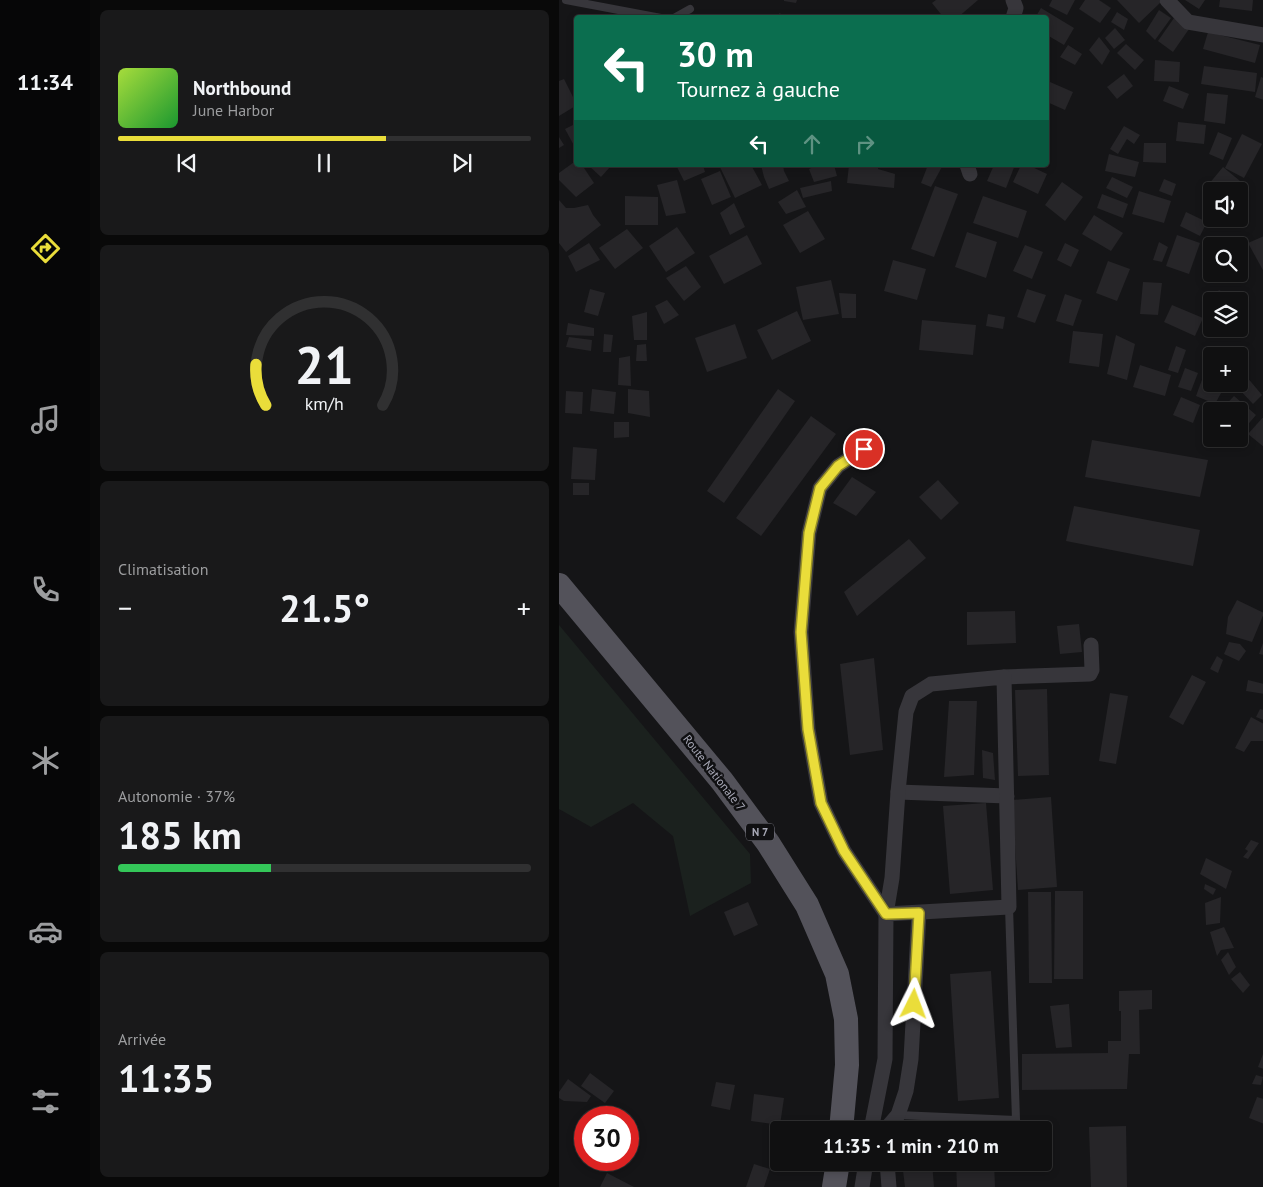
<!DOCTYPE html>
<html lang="fr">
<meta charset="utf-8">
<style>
body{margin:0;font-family:"PT Sans",sans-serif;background:#19191a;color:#f1f3f6;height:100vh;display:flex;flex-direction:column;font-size:19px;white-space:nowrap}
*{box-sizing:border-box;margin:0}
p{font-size:16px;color:#9c9d9f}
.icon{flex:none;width:28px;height:28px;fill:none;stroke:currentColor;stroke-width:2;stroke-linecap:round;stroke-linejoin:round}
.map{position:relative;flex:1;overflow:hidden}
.drawer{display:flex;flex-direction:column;gap:10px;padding:10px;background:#090909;width:469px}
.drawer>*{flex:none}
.guide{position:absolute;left:15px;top:15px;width:475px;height:152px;border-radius:5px;box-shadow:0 2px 8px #0003,0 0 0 1px #303031;background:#0b6e4f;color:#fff;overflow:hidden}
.fabs{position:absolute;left:644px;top:182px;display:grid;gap:10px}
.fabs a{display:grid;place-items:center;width:45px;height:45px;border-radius:5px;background:#101011;box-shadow:0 2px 8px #0003,0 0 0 1px #303031;font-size:25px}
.speed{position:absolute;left:15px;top:1106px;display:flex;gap:10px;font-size:25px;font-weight:700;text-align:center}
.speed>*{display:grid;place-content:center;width:65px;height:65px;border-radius:50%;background:#101011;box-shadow:0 2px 8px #0003,0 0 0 1px #303031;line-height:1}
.speed .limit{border:8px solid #d22;background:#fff;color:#111}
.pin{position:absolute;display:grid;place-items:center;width:42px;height:42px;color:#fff;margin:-21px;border:2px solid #fff;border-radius:50%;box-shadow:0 1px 5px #0007}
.me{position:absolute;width:55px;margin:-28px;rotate:3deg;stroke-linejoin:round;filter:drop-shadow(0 0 4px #0008)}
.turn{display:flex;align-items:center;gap:18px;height:105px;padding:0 20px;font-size:22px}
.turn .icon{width:65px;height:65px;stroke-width:2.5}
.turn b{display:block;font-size:35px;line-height:42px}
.lanes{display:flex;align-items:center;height:48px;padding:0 20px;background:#0003;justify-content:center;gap:25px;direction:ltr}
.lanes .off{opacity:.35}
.big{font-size:38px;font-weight:800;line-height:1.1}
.drawer .tile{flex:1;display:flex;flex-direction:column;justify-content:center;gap:8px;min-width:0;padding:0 18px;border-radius:8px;background:#19191a}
.drawer .dial{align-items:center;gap:0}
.dial svg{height:130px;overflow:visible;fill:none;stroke:#303031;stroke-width:7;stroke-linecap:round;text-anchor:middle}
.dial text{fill:#f1f3f6;stroke:none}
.song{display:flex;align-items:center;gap:15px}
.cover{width:60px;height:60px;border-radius:8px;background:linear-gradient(135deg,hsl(80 70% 55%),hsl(130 70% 35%))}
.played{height:5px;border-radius:2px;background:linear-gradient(90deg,#eadd3a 65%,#303031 65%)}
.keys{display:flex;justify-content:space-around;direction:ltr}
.heat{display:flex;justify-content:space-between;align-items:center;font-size:28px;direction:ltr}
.charge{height:8px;border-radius:4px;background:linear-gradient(90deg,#34c759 37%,#303031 0)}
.trip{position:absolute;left:211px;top:1121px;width:282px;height:50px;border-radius:5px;background:#101011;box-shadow:0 2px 8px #0003,0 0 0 1px #303031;font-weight:800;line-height:50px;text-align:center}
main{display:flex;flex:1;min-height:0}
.dock{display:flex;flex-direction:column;width:90px;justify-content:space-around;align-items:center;background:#060607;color:#9c9d9f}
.dock .icon{width:35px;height:35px}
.dock .current{color:#eadd3a}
.dock b{font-size:22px;color:#f1f3f6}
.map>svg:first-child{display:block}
.green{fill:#1b211e}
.building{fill:#262528}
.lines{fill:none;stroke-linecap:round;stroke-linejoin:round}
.service{stroke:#37363b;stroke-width:8}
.minor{stroke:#37363b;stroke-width:15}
.primary{stroke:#53525a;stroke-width:24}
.route-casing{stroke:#989026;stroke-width:12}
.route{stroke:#eadd3a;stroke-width:9}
.labels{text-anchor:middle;stroke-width:5;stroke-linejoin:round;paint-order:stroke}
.shield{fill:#101012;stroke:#7a7a85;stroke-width:1}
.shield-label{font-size:11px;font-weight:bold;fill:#a7a8b6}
.street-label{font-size:12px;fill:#a7a8b6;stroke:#101012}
</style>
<main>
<nav class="dock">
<b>11:34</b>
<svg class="icon current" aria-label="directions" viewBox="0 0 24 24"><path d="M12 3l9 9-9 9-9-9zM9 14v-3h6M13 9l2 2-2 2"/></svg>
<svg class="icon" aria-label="music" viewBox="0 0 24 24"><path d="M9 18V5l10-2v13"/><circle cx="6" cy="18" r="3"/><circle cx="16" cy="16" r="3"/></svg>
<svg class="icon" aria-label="phone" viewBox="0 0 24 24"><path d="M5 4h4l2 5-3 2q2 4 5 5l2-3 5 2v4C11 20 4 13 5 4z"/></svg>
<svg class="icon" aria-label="climate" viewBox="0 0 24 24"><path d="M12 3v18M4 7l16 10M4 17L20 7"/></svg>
<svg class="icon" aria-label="car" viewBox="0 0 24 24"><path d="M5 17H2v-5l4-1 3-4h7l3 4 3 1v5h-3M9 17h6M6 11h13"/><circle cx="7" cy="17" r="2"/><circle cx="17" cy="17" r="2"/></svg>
<svg class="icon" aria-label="filters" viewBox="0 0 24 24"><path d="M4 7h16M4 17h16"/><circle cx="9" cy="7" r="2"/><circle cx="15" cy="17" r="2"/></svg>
</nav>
<section class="drawer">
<div class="tile">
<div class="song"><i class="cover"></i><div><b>Northbound</b><p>June Harbor</p></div></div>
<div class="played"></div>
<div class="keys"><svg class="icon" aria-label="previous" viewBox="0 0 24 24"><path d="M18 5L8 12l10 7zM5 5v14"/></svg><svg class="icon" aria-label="pause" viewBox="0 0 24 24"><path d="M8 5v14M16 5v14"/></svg><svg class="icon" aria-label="next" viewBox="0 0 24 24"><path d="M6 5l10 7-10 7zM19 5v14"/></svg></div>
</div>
<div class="tile dial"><svg viewBox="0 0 100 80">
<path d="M14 69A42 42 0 1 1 86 69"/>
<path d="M14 69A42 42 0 0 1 8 44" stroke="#eadd3a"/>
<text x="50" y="56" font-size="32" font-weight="700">21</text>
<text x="50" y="72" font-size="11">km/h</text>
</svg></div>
<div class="tile"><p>Climatisation</p>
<div class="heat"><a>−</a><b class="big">21.5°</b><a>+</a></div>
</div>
<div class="tile"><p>Autonomie · 37%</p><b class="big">185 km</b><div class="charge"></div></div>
<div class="tile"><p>Arrivée</p><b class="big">11:35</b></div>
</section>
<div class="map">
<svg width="705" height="1187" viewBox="0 0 705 1187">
<rect width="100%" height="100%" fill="#151517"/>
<!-- green -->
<path class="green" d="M0 625 191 854 192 883 131 916 114 836 74 803 32 827 0 809Z"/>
<!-- building -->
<g class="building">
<path d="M225 0H238L237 3 225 1Z"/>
<path d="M377 0H419L398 18H385L373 3Z"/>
<path d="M493 0H516L508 15 490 6Z"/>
<path d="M526 0H540L552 8 541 23 520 9Z"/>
<path d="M558 0H600L602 2 580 23Z"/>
<path d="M626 0H646L640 9Z"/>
<path d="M661 0H694L693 11 660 7Z"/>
<path d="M482 8 515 28 505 45 488 35V18H476Z"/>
<path d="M600 10 612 18 596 40 587 31Z"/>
<path d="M558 12 569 19 565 30 552 22Z"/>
<path d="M221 13 225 18H214Z"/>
<path d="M615 18 630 29 614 52 599 41Z"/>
<path d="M556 28 566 40 555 49 546 38Z"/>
<path d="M649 32 701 45 696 63 644 49Z"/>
<path d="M540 37 551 51 543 65 530 50Z"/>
<path d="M567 44 585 60 576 70 558 53Z"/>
<path d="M509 45 523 54 516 65 501 57Z"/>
<path d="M596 60 621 62 620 82 595 81Z"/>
<path d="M645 66 698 73 696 92 642 84Z"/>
<path d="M565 74 574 86 558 99 548 87Z"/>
<path d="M702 77 705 78V100L696 97Z"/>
<path d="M5 79 18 105 0 116V81Z"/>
<path d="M491 82 514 92 506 110 488 102V92Z"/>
<path d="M610 86 630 94 624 109 604 101Z"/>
<path d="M648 93 669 95 666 124 645 121Z"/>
<path d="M619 122 647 125 645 144 617 141Z"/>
<path d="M18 123V151L6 129Z"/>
<path d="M565 126 581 135 575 144 568 139 559 154 551 149Z"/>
<path d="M659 132 673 138 664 160 650 154Z"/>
<path d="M683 134 703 144 685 178 666 168Z"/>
<path d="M0 137 5 145 0 148Z"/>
<path d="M585 143H607V163L584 162Z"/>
<path d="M550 154 580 162 576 177 546 171Z"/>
<path d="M18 160V165H23L35 183 17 197 0 180V173Z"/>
<path d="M29 165H49L51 167 42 177Z"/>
<path d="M117 165H144L146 172 125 181Z"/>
<path d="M160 165H192L203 185 176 198Z"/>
<path d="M202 165H224L225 171 230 181 210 189 205 177Z"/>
<path d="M259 165H275L278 176 255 182 250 169Z"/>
<path d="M290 165H319V169L336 174 335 188 288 183Z"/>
<path d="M369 165H384L372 187 362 183Z"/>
<path d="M435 165H456L447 188 428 181Z"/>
<path d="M462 165H469L488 174 479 194 454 182Z"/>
<path d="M664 167 681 181 673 191H652V196L645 190Z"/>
<path d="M161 171 172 197 153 205 142 179Z"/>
<path d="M553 177 574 187 568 198 547 188Z"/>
<path d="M605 179 617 184 613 196 600 191Z"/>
<path d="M118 180 127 213 107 216 98 185Z"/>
<path d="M272 181 273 191 244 198 241 188Z"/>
<path d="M503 182 524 197 506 221 486 205Z"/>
<path d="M376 186 399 194 375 257 352 249Z"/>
<path d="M238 190 247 207 227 214 219 202Z"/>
<path d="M580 191 612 201 605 223 573 214Z"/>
<path d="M543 194 569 204 564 218 538 208Z"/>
<path d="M66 196 99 197V225H66Z"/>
<path d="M424 196 468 211 459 238 414 223Z"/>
<path d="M0 200 7 208H15L29 205 34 215 42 225 7 252 0 243Z"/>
<path d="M175 203 186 227 171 235 161 213Z"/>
<path d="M249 211 266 239 241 253 224 225Z"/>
<path d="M627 212 648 222 641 236 621 226Z"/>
<path d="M535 215 564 233 552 251 523 234Z"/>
<path d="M118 227 136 253 107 272 90 246Z"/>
<path d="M68 229 84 248 56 269 40 248Z"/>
<path d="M408 232 438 242 427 278 396 267Z"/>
<path d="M188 235 203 264 165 284 150 256Z"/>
<path d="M618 235 641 243 630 274 607 266Z"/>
<path d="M705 236V272L689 243Z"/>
<path d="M600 242 609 247 603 262 594 260Z"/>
<path d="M30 243 41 260 17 272 9 256Z"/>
<path d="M506 243 520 250 512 267 498 260Z"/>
<path d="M466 245 484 252 473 279 454 271Z"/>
<path d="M334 260 367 269 358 300 325 291Z"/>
<path d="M549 261 571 269 558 301 537 293Z"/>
<path d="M127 266 142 287 125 301 107 278Z"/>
<path d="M272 280 280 314 244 320 237 287Z"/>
<path d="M584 282 603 283 599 315 581 314Z"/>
<path d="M31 289 46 293 39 316 25 312Z"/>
<path d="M468 289 487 295 476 323 458 317Z"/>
<path d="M660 290 679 301H651Z"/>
<path d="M280 293 297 294V318H283Z"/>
<path d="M506 294 523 300 514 326 497 321Z"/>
<path d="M108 300 120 315 105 324 96 306Z"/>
<path d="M613 305 644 318 636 336 605 322Z"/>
<path d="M648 306 652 309V324L644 314Z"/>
<path d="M238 311 252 341 213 360 198 330Z"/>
<path d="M88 312V340H75L73 316Z"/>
<path d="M429 314 446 317 444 329 427 326Z"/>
<path d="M363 320 417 325 414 355 360 350Z"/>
<path d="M9 323 35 328V336L7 335Z"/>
<path d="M176 324 188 358 148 372 136 338Z"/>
<path d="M514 331 544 334 540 367 510 363Z"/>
<path d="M45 334 54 335 52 352H44Z"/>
<path d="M557 335 576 344 568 380 548 374Z"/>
<path d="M10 337 33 340 32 351 7 347Z"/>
<path d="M87 344 88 361H77L78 345Z"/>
<path d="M617 346 627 350 619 373 609 370Z"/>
<path d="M71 356 72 386 59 385 60 358Z"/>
<path d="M581 365 612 375 606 396 574 387Z"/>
<path d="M626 368 639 373 632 391 619 387Z"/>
<path d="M687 376 703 395 694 404 677 386 680 384Z"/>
<path d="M644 377 652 379V384H667L656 404 637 396Z"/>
<path d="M33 389 57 392 55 414 31 411Z"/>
<path d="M69 389 90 391 91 417 69 413Z"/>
<path d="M219 389 236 401 165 503 148 491Z"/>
<path d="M7 391 24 392 23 414 6 413Z"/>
<path d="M675 396 697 415 685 429 680 425V411H664L662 410Z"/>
<path d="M622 397 641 405 634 423 614 415Z"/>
<path d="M252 416 277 434 202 536 177 518Z"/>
<path d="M705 416V447L689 434Z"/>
<path d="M55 422H70V437L55 438Z"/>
<path d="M533 440 649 460 641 497 526 477Z"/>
<path d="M14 447 38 449 36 480 12 479Z"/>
<path d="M293 477 317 492 297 516 274 503Z"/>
<path d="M379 480 400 503 382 520 360 497Z"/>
<rect x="14" y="483" width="16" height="12"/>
<path d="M515 506 641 530 634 566 507 541Z"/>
<path d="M350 539 367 558 298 616 285 592Z"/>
<path d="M678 600 705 613 693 642 667 634 669 617Z"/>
<path d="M456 611 457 643 408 645V612Z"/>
<path d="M520 624 523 652 501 654 498 626Z"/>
<path d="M670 642 681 644 687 651 680 661 665 654Z"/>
<path d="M704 643 705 644V655L700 654Z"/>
<path d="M658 656 664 660 659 673 651 669Z"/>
<path d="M315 658 324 750 291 755 281 664Z"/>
<path d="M633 675 647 682 624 725 610 717Z"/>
<path d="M689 680 705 684V694L687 691Z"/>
<path d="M488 689 490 775 459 776 456 690Z"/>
<path d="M551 693 569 696 557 764 540 761Z"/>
<path d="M390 701H418L415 775 385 777Z"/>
<path d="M701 709 705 710V720L697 717Z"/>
<path d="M692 717 705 724V741H692L685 752 676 748Z"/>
<path d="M423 750 434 753 436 780 424 778Z"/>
<path d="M492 797 498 887 459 890 453 800Z"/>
<path d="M427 803 434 890 391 894 384 806Z"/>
<path d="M692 840 700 843 689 859 684 857 689 851 686 849Z"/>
<path d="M647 858 673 871 667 889 641 874Z"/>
<path d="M646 884 657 889 654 895 645 889Z"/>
<path d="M496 891H524V979H495Z"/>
<path d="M469 892H492L493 983H470Z"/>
<path d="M662 897 661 923 647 925 646 903Z"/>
<path d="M189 902 199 925 175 936 165 912Z"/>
<path d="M665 927 675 948 662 950 658 956 651 932Z"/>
<path d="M669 952 677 967 670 975 662 960Z"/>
<path d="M432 971 440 1098 399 1101 391 974Z"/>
<path d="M681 972 691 985 684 993 672 979Z"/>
<path d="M593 990V1009L580 1010 581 1054H570L568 1089 463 1090V1054L549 1053V1041H562V1011H560V991Z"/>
<path d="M510 1004 513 1047 497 1048 491 1006Z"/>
<path d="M704 1054H705V1069L699 1067Z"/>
<path d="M31 1073 55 1091 46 1103 22 1086Z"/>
<path d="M697 1075 704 1077 702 1085 693 1084Z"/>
<path d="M9 1079 32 1096 28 1102 5 1101 0 1098V1092Z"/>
<path d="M157 1082 176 1085 171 1110 152 1106Z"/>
<path d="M195 1094 225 1098 221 1125 192 1121Z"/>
<path d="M698 1097 705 1099V1124L690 1118Z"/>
<path d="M372 1126V1130H341L340 1127Z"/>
<path d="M567 1126 568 1187H532L530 1127Z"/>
<path d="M434 1127V1130H393V1128Z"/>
<path d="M343 1162H373L375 1187H346Z"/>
<path d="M397 1162H435L436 1187H398Z"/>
<path d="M195 1164 211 1169 205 1187H187Z"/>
<path d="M48 1173 75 1187H41Z"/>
</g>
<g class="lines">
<!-- service -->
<g class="service">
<path d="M7 0 102 18"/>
<path d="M115 18 131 9"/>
<path d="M339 1115 457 1120 450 907"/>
</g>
<!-- minor -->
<g class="minor">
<path d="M608 0 629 22 705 35"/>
<path d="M454 18 457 8 454 0"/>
<path d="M408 165 411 174"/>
<path d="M305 449 279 466 261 488 250 533 242 632 249 729 262 803 285 851 327 914"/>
<path d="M445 677 531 674 533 670 532 645"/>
<path d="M339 792 448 796"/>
<path d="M312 1130 326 1059 327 914 333 878 339 792 347 712 353 696 372 684 445 677 450 907 327 914"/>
<path d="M326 1130 339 1115 347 1091 352 1059 360 913"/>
<path d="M328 1162 330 1187"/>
<path d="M303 1187 307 1162"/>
</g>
<!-- primary -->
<g class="primary">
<path d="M0 585 163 781 209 843 248 905 278 974 287 1019 288 1065 282 1130"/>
<path d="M275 1187 279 1162"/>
</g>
</g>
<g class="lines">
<defs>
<path id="route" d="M305 449 279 466 261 488 250 533 242 632 249 729 262 803 285 851 327 914 360 913 355 1004"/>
</defs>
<!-- route casing -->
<use href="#route" class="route-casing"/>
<!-- route -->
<use href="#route" class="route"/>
</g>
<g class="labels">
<!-- shield labels -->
<rect class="shield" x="187" y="823.5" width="28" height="17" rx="4"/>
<g class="shield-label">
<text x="201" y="836">N 7</text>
</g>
<!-- street labels -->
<g class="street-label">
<text transform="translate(155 773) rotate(52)" y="4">Route Nationale 7</text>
</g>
</g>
</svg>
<div class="fabs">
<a><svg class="icon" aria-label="sound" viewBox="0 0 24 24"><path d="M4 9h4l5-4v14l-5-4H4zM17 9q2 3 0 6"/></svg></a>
<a><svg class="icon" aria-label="search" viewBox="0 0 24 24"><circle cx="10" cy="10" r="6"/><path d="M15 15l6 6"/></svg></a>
<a><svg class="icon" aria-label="layers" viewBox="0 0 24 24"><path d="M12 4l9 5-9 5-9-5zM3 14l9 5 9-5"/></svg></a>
<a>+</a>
<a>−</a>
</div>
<div class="speed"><div class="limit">30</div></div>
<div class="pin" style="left:305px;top:449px;background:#d93025"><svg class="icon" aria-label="arrive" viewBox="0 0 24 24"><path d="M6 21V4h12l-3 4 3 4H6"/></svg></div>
<svg class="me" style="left:355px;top:1004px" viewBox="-20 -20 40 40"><path d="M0-17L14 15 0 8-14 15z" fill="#eadd3a" stroke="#fff" stroke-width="4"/></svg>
<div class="trip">11:35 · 1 min · 210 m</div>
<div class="guide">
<div class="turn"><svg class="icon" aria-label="left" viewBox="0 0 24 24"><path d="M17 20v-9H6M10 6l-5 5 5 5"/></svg><div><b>30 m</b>Tournez à gauche</div></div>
<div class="lanes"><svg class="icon" aria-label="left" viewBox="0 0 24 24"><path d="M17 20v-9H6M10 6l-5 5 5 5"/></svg><svg class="icon off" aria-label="ahead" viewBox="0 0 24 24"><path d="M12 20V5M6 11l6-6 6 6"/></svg><svg class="icon off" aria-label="right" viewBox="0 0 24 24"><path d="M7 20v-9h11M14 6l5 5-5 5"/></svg></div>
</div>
</div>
</main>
